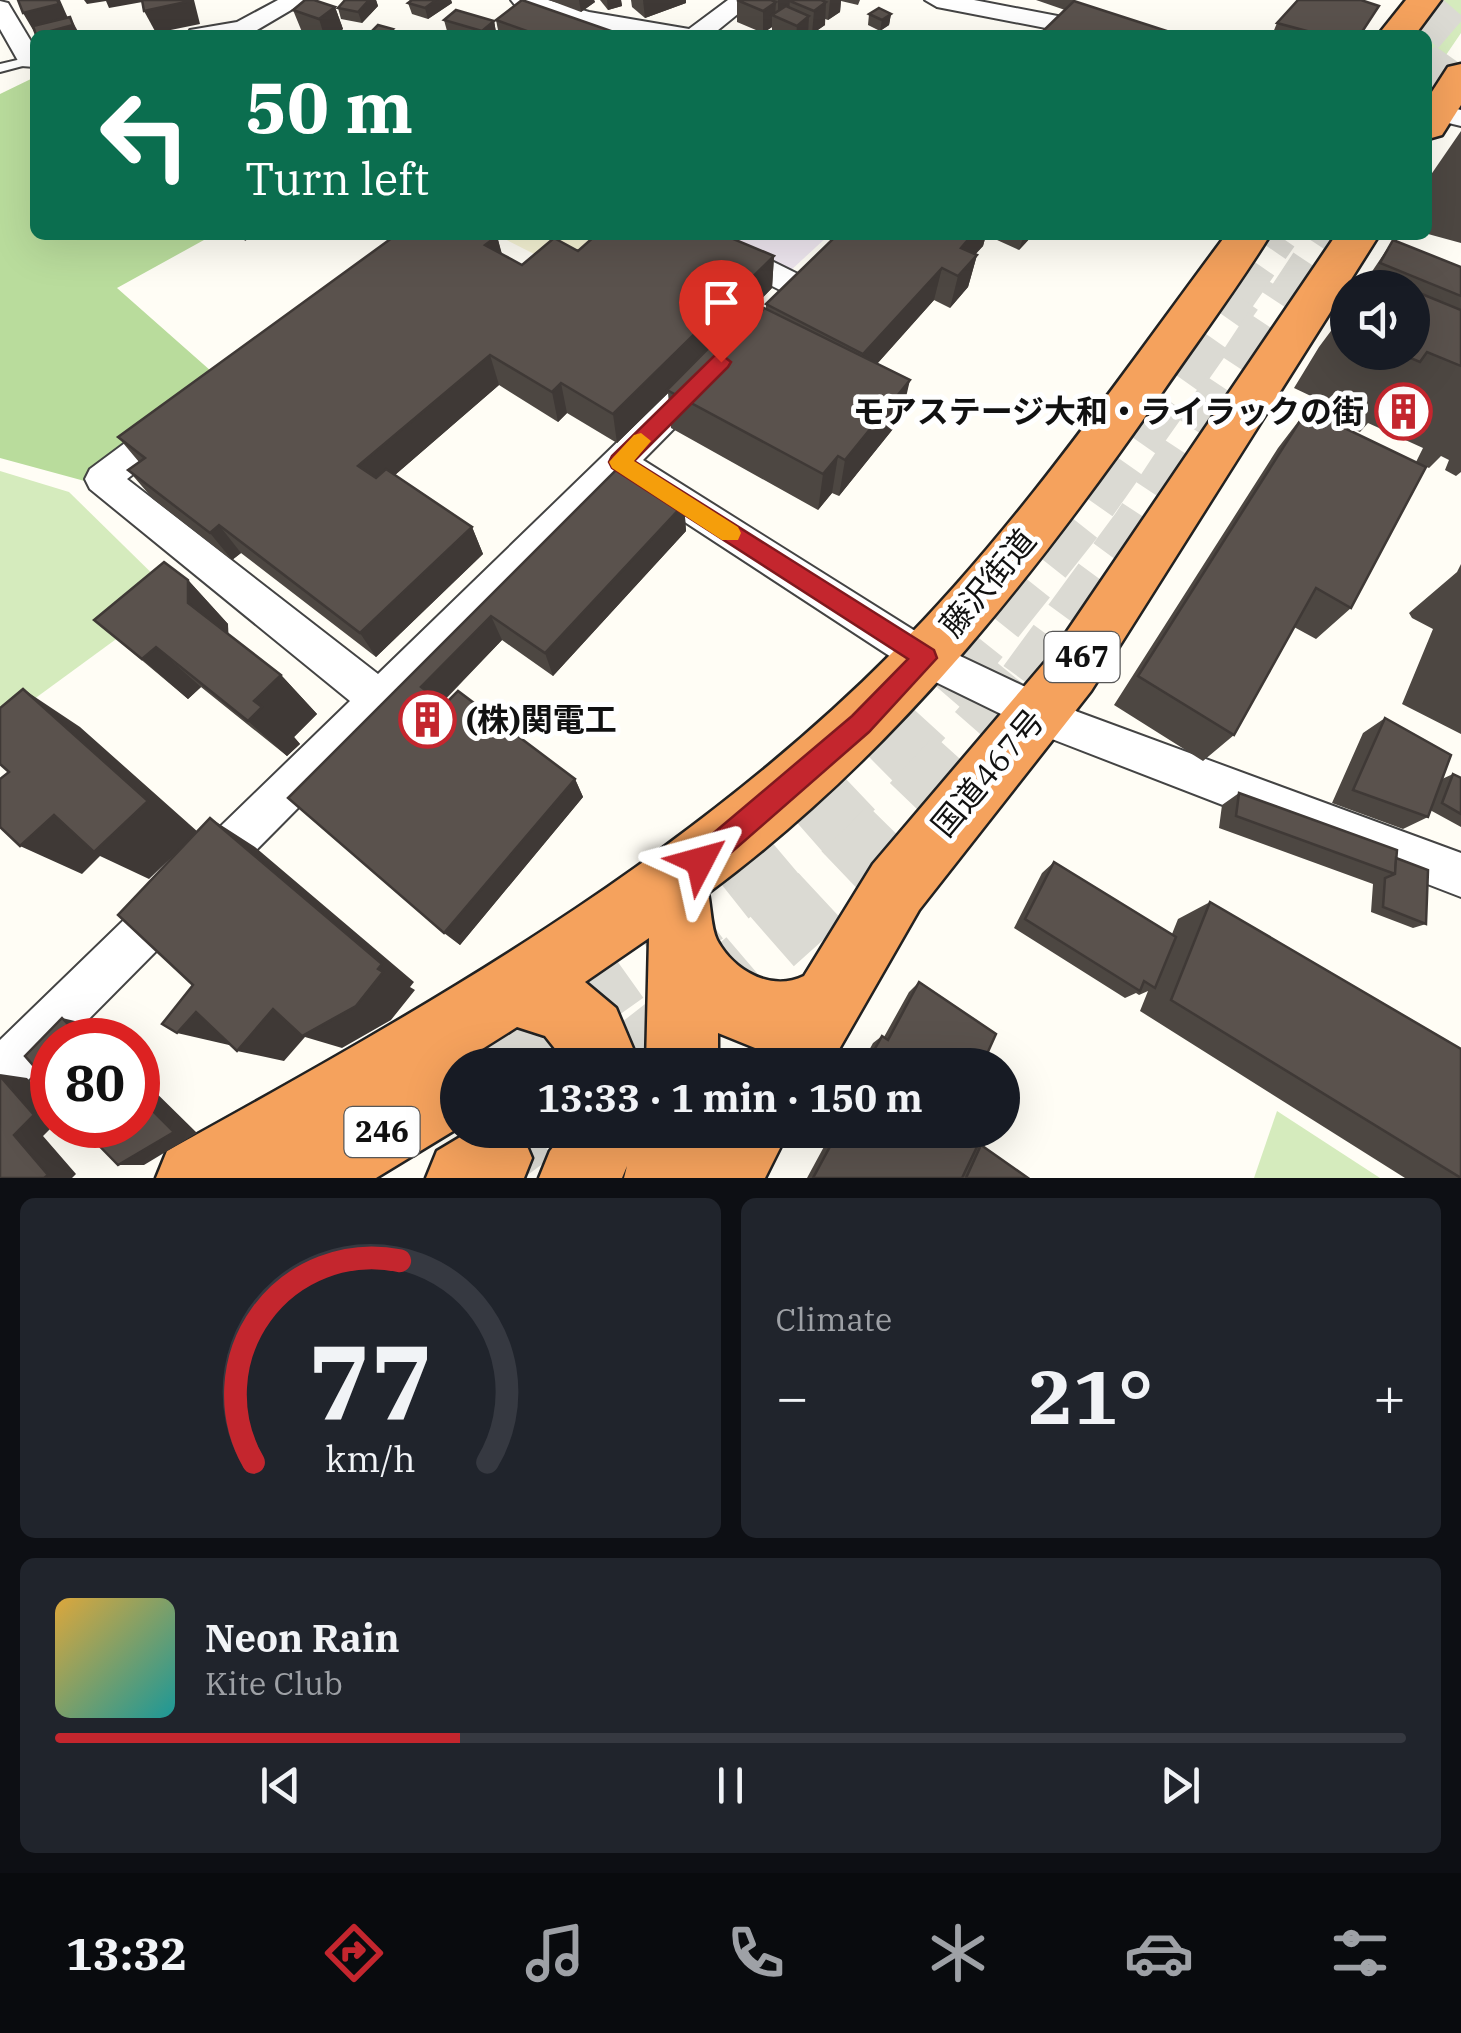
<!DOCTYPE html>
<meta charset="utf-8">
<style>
body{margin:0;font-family:"IBM Plex Serif","Noto Sans JP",serif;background:#20242c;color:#f1f3f6;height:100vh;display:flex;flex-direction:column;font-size:38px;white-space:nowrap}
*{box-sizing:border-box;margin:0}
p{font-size:32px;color:#9ea1a6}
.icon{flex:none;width:55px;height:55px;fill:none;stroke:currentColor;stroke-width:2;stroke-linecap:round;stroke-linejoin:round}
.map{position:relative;height:1178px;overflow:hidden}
.drawer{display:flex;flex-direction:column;gap:20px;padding:20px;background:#0d0f14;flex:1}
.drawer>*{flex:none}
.top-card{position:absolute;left:30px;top:30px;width:1402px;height:210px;border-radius:15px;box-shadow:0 10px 40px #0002;background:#0b6e4f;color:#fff;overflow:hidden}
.tools{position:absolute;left:1330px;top:270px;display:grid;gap:20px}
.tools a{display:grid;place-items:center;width:100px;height:100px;border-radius:50%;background:#171b24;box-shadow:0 10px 40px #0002;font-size:50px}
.speed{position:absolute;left:30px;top:1018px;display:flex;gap:20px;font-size:50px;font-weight:700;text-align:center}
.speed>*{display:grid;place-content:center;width:130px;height:130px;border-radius:50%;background:#171b24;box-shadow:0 10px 40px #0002;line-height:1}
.speed .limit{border:15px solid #d22;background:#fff;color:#111}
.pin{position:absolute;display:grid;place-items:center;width:85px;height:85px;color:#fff;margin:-102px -42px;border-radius:50% 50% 50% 0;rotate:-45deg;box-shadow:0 0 10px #0007}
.pin .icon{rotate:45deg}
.me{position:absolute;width:110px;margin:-55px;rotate:51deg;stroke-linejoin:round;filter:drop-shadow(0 0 8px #0008)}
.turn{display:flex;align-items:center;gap:35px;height:210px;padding:0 50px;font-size:45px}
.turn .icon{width:130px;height:130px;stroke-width:2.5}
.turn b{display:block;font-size:70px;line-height:85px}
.big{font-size:75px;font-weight:800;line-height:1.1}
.drawer .card{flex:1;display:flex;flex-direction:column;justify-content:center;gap:15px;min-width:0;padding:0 35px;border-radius:15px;background:#20242c}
.drawer .dial{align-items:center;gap:0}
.dial svg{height:260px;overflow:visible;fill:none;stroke:#363941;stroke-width:7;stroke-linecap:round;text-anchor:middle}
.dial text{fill:#f1f3f6;stroke:none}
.song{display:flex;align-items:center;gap:30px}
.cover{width:120px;height:120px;border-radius:15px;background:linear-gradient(135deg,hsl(40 70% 55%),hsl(180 70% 35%))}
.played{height:10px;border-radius:5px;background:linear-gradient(90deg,#c4262e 30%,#363941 30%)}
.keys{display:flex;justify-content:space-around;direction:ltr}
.heat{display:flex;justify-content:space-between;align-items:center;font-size:55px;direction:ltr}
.drawer .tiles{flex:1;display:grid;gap:20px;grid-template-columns:1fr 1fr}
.card:last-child{grid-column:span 2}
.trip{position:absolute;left:440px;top:1048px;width:580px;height:100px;border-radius:50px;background:#171b24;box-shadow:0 10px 40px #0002;font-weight:800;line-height:100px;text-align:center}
.tab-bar{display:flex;height:160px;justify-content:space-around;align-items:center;background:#090b0e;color:#9ea1a6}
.tab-bar .icon{width:70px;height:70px}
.tab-bar .selected{color:#c4262e}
.tab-bar b{font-size:45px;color:#f1f3f6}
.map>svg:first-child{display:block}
.industrial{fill:#eee6ef}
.farmland{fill:#f6f3d4}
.green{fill:#d5ebbd}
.forest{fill:#b9dc9c}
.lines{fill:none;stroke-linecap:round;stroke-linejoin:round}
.highway-tunnel-far2{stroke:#dbdad3;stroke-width:40;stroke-dasharray:40 20;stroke-linecap:butt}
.highway-tunnel-far1{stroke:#dbdad3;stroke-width:51;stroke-dasharray:51 25;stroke-linecap:butt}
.highway-tunnel{stroke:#dbdad3;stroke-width:66;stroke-dasharray:66 32;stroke-linecap:butt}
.lane-casing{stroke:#444;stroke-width:4}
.street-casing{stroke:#444;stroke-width:4}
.highway-casing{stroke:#222;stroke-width:5}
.lane{fill:#fff;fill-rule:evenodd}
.street{fill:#fff;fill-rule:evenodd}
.highway{fill:#f5a25d;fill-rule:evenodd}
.wall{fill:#4d4742}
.shaded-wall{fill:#3f3936}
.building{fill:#5a524d;stroke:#3f3936;stroke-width:2.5}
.route{fill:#c4262e;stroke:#7f191e;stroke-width:2.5}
.slow{fill:#f59e0b}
.labels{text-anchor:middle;stroke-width:10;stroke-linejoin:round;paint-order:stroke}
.shield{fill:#fff;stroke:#585858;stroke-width:2.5}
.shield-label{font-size:30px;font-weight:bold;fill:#111}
.poi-label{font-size:32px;font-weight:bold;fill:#111;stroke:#fff;text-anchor:end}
.street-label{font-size:32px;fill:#111;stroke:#fff}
</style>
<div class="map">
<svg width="1461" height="1178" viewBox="0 0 1461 1178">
<rect width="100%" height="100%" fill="#fffdf5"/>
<!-- industrial -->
<path class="industrial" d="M714 235H829L789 272Z"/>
<!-- farmland -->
<path class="farmland" d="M497 235H635L583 279Z"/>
<!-- green -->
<g class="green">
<path d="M1432 0H1461V33L1431 77 1428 76V35H1404Z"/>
<path d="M0 471 69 492 175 596 0 724Z"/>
<path d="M1277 1111 1380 1178H1254Z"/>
</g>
<!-- forest -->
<path class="forest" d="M35 77V235H213L117 288 220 379 92 483 0 458V94Z"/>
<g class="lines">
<!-- highway-tunnel-far2 -->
<g class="highway-tunnel-far2">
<path d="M1423 35 1453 0"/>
<path d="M1428 90 1461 43"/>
<path d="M1235 297 1278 235"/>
<path d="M1288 297 1329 235"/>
</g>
<!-- highway-tunnel-far1 -->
<g class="highway-tunnel-far1">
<path d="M951 681 1078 521 1237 295"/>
<path d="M1024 681 1137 527 1290 295"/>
</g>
<!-- highway-tunnel -->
<g class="highway-tunnel">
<path d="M490 1065C655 951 823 834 953 679"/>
<path d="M620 1065C771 951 907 825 1026 679"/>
<path d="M495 1158 533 1130"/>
</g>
<defs>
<path id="lane" d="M30 57 34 59V63L0 72V64Z"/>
<g id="street">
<path d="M278 0H308L252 33 187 35 190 30 237 22Z"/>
<path d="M511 0H548L589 12 689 29 728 0H755L712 35H639L586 26 515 5Z"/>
<path d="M925 0H974L1120 28 1132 35H1082L937 7Z"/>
<path d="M0 1 8 3 35 48V67L21 66 0 29Z"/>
<path d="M1428 102 1461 110V126L1428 118Z"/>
<path d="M680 235H719L808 279 812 286 808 293 797 297 786 293 685 242Z"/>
<path d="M706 364 717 367 722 376 717 385 643 460 939 646 1078 712 1461 853V897L1052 739 911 670 622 481 68 1040H52V1056L17 1091 0 1098V1040L350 701 90 489 85 479 90 469 160 417 172 413 184 417 189 426 184 435 127 479 378 674 695 367Z"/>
</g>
<g id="highway">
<path d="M1406 0H1441L1415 35H1378Z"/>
<path d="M1461 64V105L1442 135 1428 139V98L1448 67Z"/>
<path d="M1226 235H1270C1236 290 1196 343 1159 397 1029 583 891 757 708 893 711 907 711 928 717 940 734 971 771 992 804 976L873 864 1051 655 1336 235H1379L1091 691 919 910 830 1065H754L760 1050 718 1033V1065H646L649 938 585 982 616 1008 640 1065H568L545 1036 517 1027 471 1056 485 1065H458V1128L376 1178H156L167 1151C424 1009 683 863 892 653 1018 527 1120 377 1226 235Z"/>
<path d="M472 1130 521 1132 532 1158 524 1178H426L437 1151Z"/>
<path d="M567 1130H789L765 1178H624L627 1166 622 1178H539L550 1151Z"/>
</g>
</defs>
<!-- lane casing -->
<use href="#lane" class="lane-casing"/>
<!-- street casing -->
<use href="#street" class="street-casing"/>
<!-- highway casing -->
<use href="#highway" class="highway-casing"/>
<!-- lane -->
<use href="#lane" class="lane"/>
<!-- street -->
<use href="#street" class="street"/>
<!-- highway -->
<use href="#highway" class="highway"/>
</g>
<!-- wall -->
<g class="wall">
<path d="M345 0H376L378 6 362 23 341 19 338 8Z"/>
<path d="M410 0H451L452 3 428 19 412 14 408 3Z"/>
<path d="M549 0H594L595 2 581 12Z"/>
<path d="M600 0H621L622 6 608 10Z"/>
<path d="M631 0H686V3L645 18 632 7Z"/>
<path d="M737 0H841L840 12 828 20 825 19V25L812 34 808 32V35H772V27L763 33 737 22Z"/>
<path d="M841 0H860L858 5 841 1Z"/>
<path d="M1036 0H1074L1065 10Z"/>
<path d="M335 7 343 29 335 35H309L302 32 293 10Z"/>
<path d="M869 14H891L889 25 880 31 868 25Z"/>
<path d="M444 20 494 21 496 32 493 35H460L447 31Z"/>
<path d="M496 20 614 32 615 35H499Z"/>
<path d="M1277 23 1363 35H1272Z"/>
<path d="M1461 131V243L1428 234V179Z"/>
<path d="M837 235H1033L1019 250 986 235 983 246 975 254 977 255 968 287 950 308 934 300 877 364 901 419 839 496 832 493 818 510 671 428 668 393 617 443 567 413 558 422 499 385 395 475 472 527 483 554 376 657 241 553 232 560 153 499 128 470 139 462 118 437 497 236 502 254 522 265 578 251 774 256 772 288 753 308 761 312 766 309V304Z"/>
<path d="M1393 240 1461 267V472L1456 476 1445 470 1449 460 1441 456 1429 468 1416 462 1423 448 1368 423 1360 432 1349 427 1351 415 1294 388 1319 347 1348 308V352H1412V288H1361Z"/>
<path d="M1307 410 1351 608 1316 639 1294 627 1234 735 1203 761 1114 705 1278 448Z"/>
<path d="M620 466 684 504 686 531 553 676 502 640 442 703 575 779 583 797 460 945 288 798Z"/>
<path d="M1461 564V734L1402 704 1433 629 1412 618 1409 613 1457 572Z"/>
<path d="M188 580 228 624V635L281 675 317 714 294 737 300 744 287 756 201 687 188 699 94 620Z"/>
<path d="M1385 718 1442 779 1453 774 1461 778V827L1430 810 1428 817 1403 829 1332 803 1363 733Z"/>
<path d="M1239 793 1396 858 1426 924 1413 928 1371 912 1373 884 1219 828 1222 805Z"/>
<path d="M1054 862 1172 934 1178 919 1210 902 1461 1178H1405L1140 1011 1148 991 1139 995 1136 993 1125 998 1014 928 1042 873Z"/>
<path d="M919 982 982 1065H861L873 1043 882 1036 884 1037 909 992Z"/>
<path d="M833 1130H1002L1003 1132 987 1134 984 1131 978 1145H981L1028 1178H807Z"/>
</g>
<!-- shaded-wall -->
<g class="shaded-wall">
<path d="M57 0H60L71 25 70 17 80 35H36L23 13Z"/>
<path d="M84 0H148V1L109 8 106 1 87 4Z"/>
<path d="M190 0H194L200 24 156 33 144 11Z"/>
<path d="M369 0H376L378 6 362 23 358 12Z"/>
<path d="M436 0H451L452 3 428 19 425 8Z"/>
<path d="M579 0H594L595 2 581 12Z"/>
<path d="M607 0H621L622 6 608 10Z"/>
<path d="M643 0H686V3L645 18Z"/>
<path d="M778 0H790L789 11 778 17Z"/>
<path d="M830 0H841L840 12 828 20Z"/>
<path d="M776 2 775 17 772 15V27L763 33V11Z"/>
<path d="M826 2 825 25 812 34 814 11Z"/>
<path d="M335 7 343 29 335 35H324L319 19Z"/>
<path d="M891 14 889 25 880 31 882 20Z"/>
<path d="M809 16 808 35H796L797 26Z"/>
<path d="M494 21 496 32 493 35H483L482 31Z"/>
<path d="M242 235H254L245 241Z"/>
<path d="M972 235H986L983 246 957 275 961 248Z"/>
<path d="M1024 235H1033L1019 250Z"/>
<path d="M497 236 505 268 485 245Z"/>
<path d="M977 255 968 287 950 308 958 276Z"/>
<path d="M774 256 772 288 670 391 667 390 668 393 617 443 613 414Z"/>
<path d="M942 268 934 300 858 385 863 354Z"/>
<path d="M490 355 499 385 373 494 358 466Z"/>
<path d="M910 380 901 419 839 496 845 460Z"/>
<path d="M561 383 567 413 558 422 552 392Z"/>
<path d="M838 456 832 493 818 510 823 474Z"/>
<path d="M684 504 686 531 553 676 545 653Z"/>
<path d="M219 525 241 553 232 560 210 533Z"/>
<path d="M472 527 483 554 376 657 360 633Z"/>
<path d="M188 580 228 624 229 646 188 603Z"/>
<path d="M491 616 502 640 435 709 421 687Z"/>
<path d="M156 647 201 687 188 699 142 659Z"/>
<path d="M281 675 317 714 294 737 300 744 287 756 248 721 254 701Z"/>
<path d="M23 689 80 727 198 832 149 879 100 856 82 874 20 846Z"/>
<path d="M575 779 583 797 460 945 444 933Z"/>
<path d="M210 818 255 847 414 982 410 987 415 990 391 1020 342 1048 305 1037 284 1061 237 1051 273 1009 378 969Z"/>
<path d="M196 1012 246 1026 229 1045 177 1033Z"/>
<path d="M62 1018 75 1021 93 1040H83Z"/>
<path d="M0 1074 27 1078 52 1106V1125H54L43 1136 76 1174 72 1178H44L14 1135Z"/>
<path d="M138 1075 197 1133 144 1165H118L138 1096Z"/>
</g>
<!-- building -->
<g class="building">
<path d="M18 0H57L59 4 23 13Z"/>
<path d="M142 0H190V1L144 11Z"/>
<path d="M305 0H314L335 7 319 19 293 10Z"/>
<path d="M345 0H369L358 12 338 8Z"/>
<path d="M412 0H436L425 8 408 3Z"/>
<path d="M522 0 614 32 611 35H538L496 20Z"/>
<path d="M737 0H771L776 2 763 11Z"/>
<path d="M791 0H821L826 2 814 11 790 1Z"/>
<path d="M1298 0H1361L1379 6 1360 35H1322L1277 23Z"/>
<path d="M1074 1 1179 35H1053L1043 31Z"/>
<path d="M786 6 809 16 797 26 772 15Z"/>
<path d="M879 8 891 14 882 20 869 14Z"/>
<path d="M456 10 494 21 482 31 444 20Z"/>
<path d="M70 17 73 25 36 35 33 26Z"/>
<path d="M378 25 393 29 386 35H368Z"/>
<path d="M396 235H496L497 236 485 245 522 265 554 238 578 251 596 235H724L774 256 613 414 561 383 552 392 490 355 358 466 376 478 386 469 472 527 360 633 219 525 210 533 128 470 145 458 118 437Z"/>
<path d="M837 235H972L961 248 977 255 958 276 942 268 863 354 766 304Z"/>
<path d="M1393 240 1461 267V296L1380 263Z"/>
<path d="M1372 274 1406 288H1364Z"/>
<path d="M1412 290 1461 310V366L1427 352 1420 362 1408 357 1409 352H1412Z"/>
<path d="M750 306 761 312 764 308 910 380 845 460 838 456 823 474 667 390Z"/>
<path d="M1307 410 1426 467 1351 608 1316 588 1234 735 1138 676Z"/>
<path d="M620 466 684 504 545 653 491 616 421 687 444 705 458 691 575 779 444 933 288 798Z"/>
<path d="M164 562 188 580V603L281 675 254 701 262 707 248 721 156 647 142 659 94 620Z"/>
<path d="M23 689 148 801 94 852 54 815 20 846 0 827V779L9 772 0 764V708Z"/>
<path d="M1385 718 1451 755 1428 817 1353 790Z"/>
<path d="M1453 774 1461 778V814L1442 803Z"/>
<path d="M1239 793 1397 850 1395 874 1236 816Z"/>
<path d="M210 818 382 964 378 969 383 972 356 1006 302 1036 273 1009 237 1051 196 1012 177 1033 162 1024 193 985 118 915Z"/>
<path d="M1396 858 1428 870 1426 924 1383 907 1385 878 1395 874Z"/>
<path d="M1054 862 1176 937 1155 988 1144 981 1140 991 1025 919Z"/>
<path d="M1210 902 1461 1049V1178L1171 1000Z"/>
<path d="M919 982 996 1034 982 1065H866L882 1036 888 1040Z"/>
<path d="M62 1018 83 1040H52V1073L46 1080 25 1056Z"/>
<path d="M52 1073V1098L41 1086Z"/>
<path d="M0 1076 34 1115 14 1135 48 1175 44 1178H0Z"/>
<path d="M138 1096 174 1132 118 1165 79 1125H138Z"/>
<path d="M1002 1105 1012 1112 1003 1132 1000 1130H1002Z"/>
<path d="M839 1130H985L962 1178H813Z"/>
<path d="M981 1145 1028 1178H966Z"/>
</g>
<!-- route -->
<path class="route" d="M721 354 731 362 728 367 634 461 934 650 937 658 869 732 710 871 700 875 691 871 687 861 691 852 852 716 908 659 612 468 609 462 612 456 714 356Z"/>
<!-- slow -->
<path class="slow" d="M641 433 651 441 634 461 738 527 741 533 738 540H722L612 468 609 462 634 435Z"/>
<!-- icons -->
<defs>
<symbol id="building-ring" viewBox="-11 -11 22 22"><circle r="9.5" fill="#fff" stroke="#c4262e" stroke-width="1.5"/><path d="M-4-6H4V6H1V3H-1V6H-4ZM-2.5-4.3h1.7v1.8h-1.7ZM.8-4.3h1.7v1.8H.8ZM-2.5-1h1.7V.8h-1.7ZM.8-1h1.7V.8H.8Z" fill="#c4262e"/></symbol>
</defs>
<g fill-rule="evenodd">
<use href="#building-ring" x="1372" y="380" width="63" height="63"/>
<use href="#building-ring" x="396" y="688" width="63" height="63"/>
</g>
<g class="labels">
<!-- shield labels -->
<g class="shield">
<rect x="1044.5" y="632" width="75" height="50" rx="8"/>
<rect x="344.5" y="1107" width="75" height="50" rx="8"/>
</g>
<g class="shield-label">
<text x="1082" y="667">467</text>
<text x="382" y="1142">246</text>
</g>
<!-- poi labels -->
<g class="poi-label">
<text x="1364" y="423">モアステージ大和・ライラックの街</text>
<text x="466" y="731" text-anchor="start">(株)関電工</text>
</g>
<!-- street labels -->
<g class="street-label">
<text transform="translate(988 583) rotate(-50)" y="11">藤沢街道</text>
<text transform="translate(988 773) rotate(-50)" y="11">国道467号</text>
</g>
</g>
</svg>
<div class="tools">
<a><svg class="icon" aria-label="sound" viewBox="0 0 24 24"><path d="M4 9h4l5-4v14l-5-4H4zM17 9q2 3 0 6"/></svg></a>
</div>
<div class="speed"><div class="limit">80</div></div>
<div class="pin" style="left:721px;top:362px;background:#d93025"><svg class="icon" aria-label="arrive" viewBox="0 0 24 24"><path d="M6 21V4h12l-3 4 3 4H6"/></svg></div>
<svg class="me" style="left:700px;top:861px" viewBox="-20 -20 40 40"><path d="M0-17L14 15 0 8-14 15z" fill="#c4262e" stroke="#fff" stroke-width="4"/></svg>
<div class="trip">13:33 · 1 min · 150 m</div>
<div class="top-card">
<div class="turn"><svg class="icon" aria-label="left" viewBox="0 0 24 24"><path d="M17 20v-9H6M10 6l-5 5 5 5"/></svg><div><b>50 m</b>Turn left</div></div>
</div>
</div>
<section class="drawer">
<div class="tiles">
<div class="card dial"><svg viewBox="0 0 100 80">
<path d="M14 69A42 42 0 1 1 86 69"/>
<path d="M14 69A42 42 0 0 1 59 7" stroke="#c4262e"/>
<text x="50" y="56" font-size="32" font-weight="700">77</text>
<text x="50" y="72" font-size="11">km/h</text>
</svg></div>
<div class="card"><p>Climate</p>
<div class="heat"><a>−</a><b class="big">21°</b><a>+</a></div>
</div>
<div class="card">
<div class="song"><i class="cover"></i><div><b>Neon Rain</b><p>Kite Club</p></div></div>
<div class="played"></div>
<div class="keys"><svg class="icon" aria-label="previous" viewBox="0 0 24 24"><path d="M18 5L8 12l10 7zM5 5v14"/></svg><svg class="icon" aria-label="pause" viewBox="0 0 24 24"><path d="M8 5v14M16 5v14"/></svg><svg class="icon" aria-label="next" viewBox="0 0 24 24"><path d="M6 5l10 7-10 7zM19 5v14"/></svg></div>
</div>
</div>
</section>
<nav class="tab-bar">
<b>13:32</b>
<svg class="icon selected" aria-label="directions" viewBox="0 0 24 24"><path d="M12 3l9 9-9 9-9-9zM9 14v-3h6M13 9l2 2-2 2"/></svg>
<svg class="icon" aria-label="music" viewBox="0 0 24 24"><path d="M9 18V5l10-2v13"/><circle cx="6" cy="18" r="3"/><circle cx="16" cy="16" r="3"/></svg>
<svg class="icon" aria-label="phone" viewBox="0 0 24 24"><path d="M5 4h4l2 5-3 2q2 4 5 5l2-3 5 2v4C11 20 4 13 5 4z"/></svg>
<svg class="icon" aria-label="climate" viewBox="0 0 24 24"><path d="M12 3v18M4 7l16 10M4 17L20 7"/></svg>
<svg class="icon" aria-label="car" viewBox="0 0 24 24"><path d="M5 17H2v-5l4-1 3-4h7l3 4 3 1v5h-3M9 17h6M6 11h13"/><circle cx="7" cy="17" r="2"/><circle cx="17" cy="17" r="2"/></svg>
<svg class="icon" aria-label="filters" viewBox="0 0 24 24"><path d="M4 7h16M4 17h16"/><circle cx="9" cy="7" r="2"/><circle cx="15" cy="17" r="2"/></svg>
</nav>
